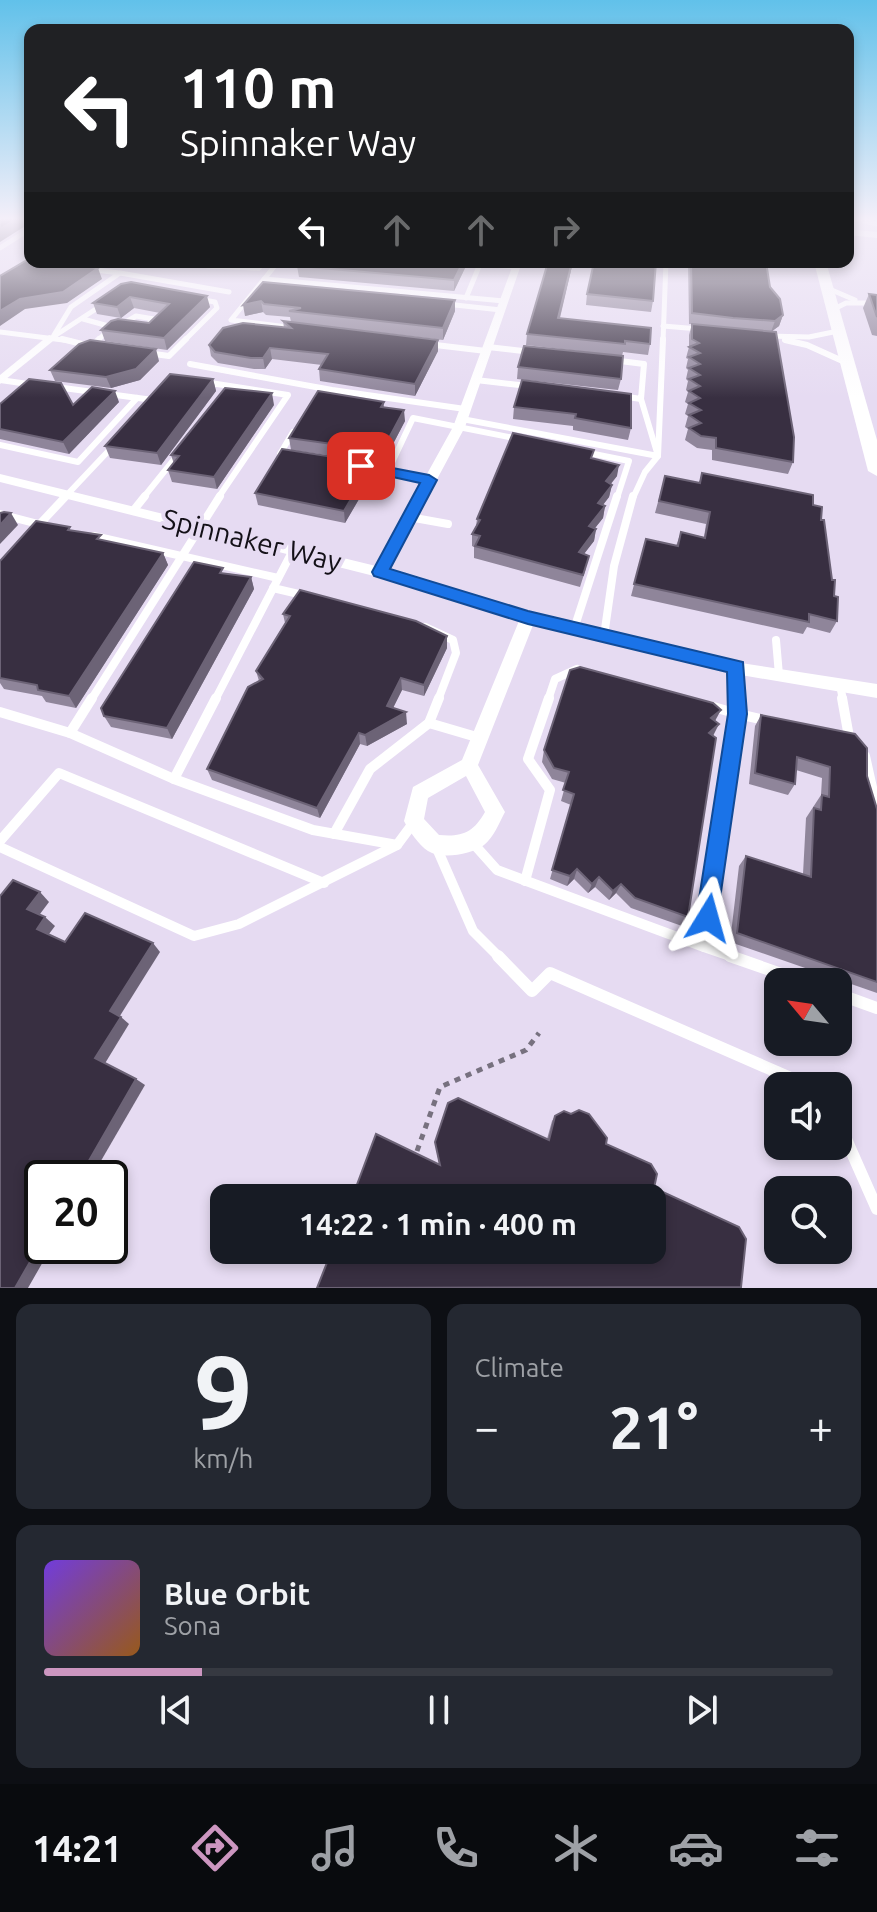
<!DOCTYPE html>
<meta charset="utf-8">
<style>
body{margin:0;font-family:Ubuntu,sans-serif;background:#242831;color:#f1f3f6;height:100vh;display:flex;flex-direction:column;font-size:30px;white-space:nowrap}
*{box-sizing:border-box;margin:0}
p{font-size:26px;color:#9ea1a6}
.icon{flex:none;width:44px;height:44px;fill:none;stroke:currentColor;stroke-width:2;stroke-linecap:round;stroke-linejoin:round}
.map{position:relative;height:1288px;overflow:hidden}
.side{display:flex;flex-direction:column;gap:16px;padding:16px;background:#0d0f14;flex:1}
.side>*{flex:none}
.banner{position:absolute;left:24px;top:24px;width:830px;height:244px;border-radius:16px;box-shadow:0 4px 12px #0003;background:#202124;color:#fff;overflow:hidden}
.needle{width:52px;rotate:299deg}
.tools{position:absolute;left:764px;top:968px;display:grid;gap:16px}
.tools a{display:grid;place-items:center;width:88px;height:88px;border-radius:16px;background:#171b24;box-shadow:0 4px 12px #0003;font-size:40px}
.speed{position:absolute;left:24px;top:1160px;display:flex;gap:16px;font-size:40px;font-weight:700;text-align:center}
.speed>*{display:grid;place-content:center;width:104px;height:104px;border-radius:50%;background:#171b24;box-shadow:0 4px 12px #0003;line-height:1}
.speed .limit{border:4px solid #111;border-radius:12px;background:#fff;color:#111}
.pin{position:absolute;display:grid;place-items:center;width:68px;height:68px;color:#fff;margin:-34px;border-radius:16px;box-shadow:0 4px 12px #0006}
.me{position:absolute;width:88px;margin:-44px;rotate:8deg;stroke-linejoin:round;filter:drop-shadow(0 0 6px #0008)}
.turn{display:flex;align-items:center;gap:28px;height:168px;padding:0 24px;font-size:36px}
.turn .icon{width:104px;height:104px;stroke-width:2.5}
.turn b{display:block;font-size:56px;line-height:68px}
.lanes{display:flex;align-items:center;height:76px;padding:0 24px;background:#0003;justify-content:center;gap:40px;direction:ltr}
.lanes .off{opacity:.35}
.big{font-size:60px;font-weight:700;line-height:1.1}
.side .widget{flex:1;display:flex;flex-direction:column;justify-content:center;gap:12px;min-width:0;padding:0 28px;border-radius:16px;background:#242831}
.side .dial{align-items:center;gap:0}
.dial b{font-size:104px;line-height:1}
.song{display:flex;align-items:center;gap:24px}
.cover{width:96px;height:96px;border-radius:12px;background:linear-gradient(135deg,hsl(260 70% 55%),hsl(30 70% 35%))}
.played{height:8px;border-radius:4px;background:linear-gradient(90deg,#cc96c0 20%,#363941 20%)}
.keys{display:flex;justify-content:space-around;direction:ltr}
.heat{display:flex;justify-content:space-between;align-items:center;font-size:44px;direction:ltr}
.side .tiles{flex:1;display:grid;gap:16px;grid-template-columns:1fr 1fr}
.widget:last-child{grid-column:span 2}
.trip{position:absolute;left:210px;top:1184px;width:456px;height:80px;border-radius:16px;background:#171b24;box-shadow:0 4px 12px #0003;font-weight:700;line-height:80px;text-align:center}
.tabs{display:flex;height:128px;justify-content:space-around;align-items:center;background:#090b0e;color:#9ea1a6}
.tabs .icon{width:56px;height:56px}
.tabs .selected{color:#cc96c0}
.tabs b{font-size:36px;color:#f1f3f6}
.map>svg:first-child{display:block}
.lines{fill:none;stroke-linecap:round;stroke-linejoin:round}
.path{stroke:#77717f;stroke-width:5;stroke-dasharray:6 6;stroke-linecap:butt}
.lane-far4{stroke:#fff;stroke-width:5}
.lane-far3{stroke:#fff;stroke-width:6}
.lane-far2{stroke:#fff;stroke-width:8}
.lane-far1{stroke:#fff;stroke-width:10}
.lane{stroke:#fff;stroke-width:12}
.street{fill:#fff;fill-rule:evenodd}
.secondary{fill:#fff;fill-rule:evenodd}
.wall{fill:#8f859a}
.shaded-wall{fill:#6c6376}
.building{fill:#382f41;stroke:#6c6376;stroke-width:2}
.route{fill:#1a73e8;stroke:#114b97;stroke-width:2}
.labels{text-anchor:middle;stroke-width:8;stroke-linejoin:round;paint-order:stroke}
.street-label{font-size:28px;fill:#131017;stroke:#e6dbf2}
</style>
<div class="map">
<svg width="877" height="1288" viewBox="0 0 877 1288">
<rect width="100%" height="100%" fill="#e6dbf2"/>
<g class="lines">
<!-- path -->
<path class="path" d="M417 1151 440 1087 526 1050 539 1033"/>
<!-- lane-far4 -->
<g class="lane-far4">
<path d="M854 218 877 224"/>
<path d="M0 248 30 229"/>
<path d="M278 262 231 320 295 328"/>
<path d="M454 262 516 267"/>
<path d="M207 266 259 268 264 262"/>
<path d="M89 269 119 273"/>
<path d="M264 279 504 301"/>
<path d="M827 288 855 300"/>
<path d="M466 298 480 264"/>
<path d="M446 304 501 310"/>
<path d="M832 310 846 303H877"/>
<path d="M83 319 112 327 97 341"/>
<path d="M121 325 136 316 154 319 145 327 139 326"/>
<path d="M663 326 699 329"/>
<path d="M0 332 71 341"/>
<path d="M54 335 71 307 120 273 229 292"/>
<path d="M768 336 809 337 838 331"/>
<path d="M53 337 102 305"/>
<path d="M785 340 791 341"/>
<path d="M184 341 217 308 215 302 198 299"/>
<path d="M663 341 666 262"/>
</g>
<!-- lane-far3 -->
<g class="lane-far3">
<path d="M62 339 90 346"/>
<path d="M785 340 807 345 847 363"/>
<path d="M427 344 486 351"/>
<path d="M92 346 99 339"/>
<path d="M488 347 531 352"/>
<path d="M147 353 169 356 186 339"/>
<path d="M612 360 644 364 641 399 621 396"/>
<path d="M190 364 332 390 465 409"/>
<path d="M0 380 35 385"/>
<path d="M476 380 528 386"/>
<path d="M204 382 288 395 218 498"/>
<path d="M56 387 153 400"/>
<path d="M462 419 658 456 641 399"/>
<path d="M0 445 78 462 137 398"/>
<path d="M584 452 629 461 617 498"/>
<path d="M284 455 280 454 293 432"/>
<path d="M429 480 388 471 413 418 519 439"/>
<path d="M64 498 114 445"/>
<path d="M143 498 180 452"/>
<path d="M633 498 645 472 658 456 663 339"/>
</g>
<!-- lane-far2 -->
<g class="lane-far2">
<path d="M133 511 145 496"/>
<path d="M0 514 42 525"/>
<path d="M409 517 448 524"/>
<path d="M36 528 66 496"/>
<path d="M94 536 278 578"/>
<path d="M273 588 307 596"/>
<path d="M425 627 453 640 456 653 438 700"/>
<path d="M574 629 617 496"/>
<path d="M604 636 614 566 633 496"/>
<path d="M776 640 779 675"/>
<path d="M736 667 737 700"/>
<path d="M840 685 843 700"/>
<path d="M91 700 220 496"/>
<path d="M215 700 293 550"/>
<path d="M548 700 555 679 577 669"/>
</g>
<!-- lane-far1 -->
<g class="lane-far1">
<path d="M216 698 174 779 313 830 397 845"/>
<path d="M737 698 738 714 769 721"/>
<path d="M842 698 849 737 846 736"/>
<path d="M0 712 70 733 174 779"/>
<path d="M429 723 480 738"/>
<path d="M70 733 92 698"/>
<path d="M865 756 877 810"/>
<path d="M334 834 370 769 429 723 439 698"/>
<path d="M0 841 59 773 324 883"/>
<path d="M472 842 497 870 704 947 738 714 710 706"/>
<path d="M435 844 473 931 500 958"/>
<path d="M0 847 194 936 239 924 397 845 414 822"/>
<path d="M525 881 550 790 528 759 549 698"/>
<path d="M704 947 736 958"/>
</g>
<!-- lane -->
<g class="lane">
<path d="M498 956 532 991 550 973 809 1086"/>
<path d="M730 956 804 982"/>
<path d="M838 994 877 1008"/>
<path d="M838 1121 877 1209"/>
</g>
<!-- street -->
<g class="street">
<path d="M514 262H522L465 427 389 569 528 612 741 663 877 684V698L741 675 533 625 478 765 505 812C499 823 494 837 484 845 472 854 442 860 428 851 419 845 409 831 404 821L413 787 462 760 519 621 378 577 0 482V474L376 566 453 427ZM466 776 485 812C473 833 462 837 439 835L424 819 428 798Z"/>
<path d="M49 335 58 337 0 384V375Z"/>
</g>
<!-- secondary -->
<g class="secondary">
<path d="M848 229 877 232V238L848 235Z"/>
<path d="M814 262H826L877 440V476L868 471Z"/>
</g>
</g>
<!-- wall -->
<g class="wall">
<path d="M301 262H465V268L454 291 299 277 297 266Z"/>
<path d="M573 262 560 318 650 344 648 355 623 352 622 356 526 345 527 334Z"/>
<path d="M688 262H766L770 287 783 315 779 326 772 331 793 462 788 474 712 460V450L697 448 685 440 688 429 685 427 688 416 685 414 688 404 685 402 688 392 686 390 688 381 686 379 688 370 686 368 688 359 686 358 689 347V335L692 324H689Z"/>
<path d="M263 282 455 300V311L443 340 291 322 290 317 266 315 263 312 245 316Z"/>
<path d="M121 284 210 307 167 350 105 341 101 330 149 323 160 313 134 308 121 318 97 314 93 303Z"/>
<path d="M587 294 653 301 651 312 586 305Z"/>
<path d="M869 294 877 295V336L872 335 863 308Z"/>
<path d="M283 321 438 351 415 396 320 381 319 369 322 365 272 359 265 369H254L218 363 211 356 209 345 284 328Z"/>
<path d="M159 361 140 380 111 388 55 381 50 370Z"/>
<path d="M518 367 621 379 618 390 517 379Z"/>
<path d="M213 379 216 391 161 465 110 458 105 446Z"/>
<path d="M522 380 631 428 628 440 573 430V426L513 419 514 407Z"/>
<path d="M119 402 69 454 0 439V404L73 405Z"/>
<path d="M384 402V407L405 421 383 463 291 450 289 438Z"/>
<path d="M274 405 217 489 172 482 168 470 174 464 171 455Z"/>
<path d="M592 459 617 476 611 484 612 485 609 497 603 505 605 506 603 518 595 528 596 529 594 541 584 554 586 568 580 587 474 558V547L472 546V534L476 526 477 519Z"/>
<path d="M702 473 813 505 821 520 834 596 837 621 830 633 807 627 803 634 631 596 646 539 676 546 681 532 704 537 706 524 655 513 665 476 699 483Z"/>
<path d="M373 475 345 523 258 505 255 493Z"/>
<path d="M72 531 103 541 163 553 168 565 76 708 46 702 42 696 4 689 0 683V561Z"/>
<path d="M225 573 251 577 254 589 172 739 111 727 104 716Z"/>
<path d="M283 614 447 636V648L424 696 402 690 393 708 407 724 367 746 360 744 320 818 212 780 207 769 259 681 256 671 285 623Z"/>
<path d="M761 715 867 776 877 809V993L730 942 739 866 746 856 803 874 806 818 821 795 822 778 796 770 795 784 788 795 749 784 755 726Z"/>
<path d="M715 721 688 917 682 926 631 908 616 893 609 900 595 887 588 893 574 879 567 886 550 879 571 805 561 801 566 783 552 779 542 762 544 750Z"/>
<path d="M555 1116 606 1144 654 1188 439 1164 435 1142 547 1139 552 1121Z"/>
</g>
<!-- shaded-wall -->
<g class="shaded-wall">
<path d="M18 218H30V223L0 242V229Z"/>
<path d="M463 262H465V268L454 291V280Z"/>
<path d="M572 262H573L557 329 558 318Z"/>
<path d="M98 268 102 279 67 303 25 309 0 326V311L20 299Z"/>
<path d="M207 296 210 307 167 350 164 338Z"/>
<path d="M130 297 134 308 121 318 117 307Z"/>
<path d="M455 300V311L443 340V328Z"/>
<path d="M261 301 263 312 245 316 243 305Z"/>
<path d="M783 315 779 326 771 332 775 321Z"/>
<path d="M438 340V351L415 396V384Z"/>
<path d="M270 348 272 359 265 369 263 358Z"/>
<path d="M156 349 159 361 140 380 111 388 106 377Z"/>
<path d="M213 379 216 391 161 465 157 453Z"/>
<path d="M115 391 119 402 69 454 63 442Z"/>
<path d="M272 393 274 405 217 489 214 477Z"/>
<path d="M404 410 405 421 383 463 382 451Z"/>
<path d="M372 463 373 475 345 523 344 511Z"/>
<path d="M619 465 617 476 603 493 606 481Z"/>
<path d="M612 485 609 497 595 515 598 503Z"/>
<path d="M605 506 603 518 587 538 589 526Z"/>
<path d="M11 513 18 525 0 544V525Z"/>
<path d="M596 529 594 541 576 564 579 552Z"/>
<path d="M163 553 168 565 76 708 69 696Z"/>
<path d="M251 577 254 589 172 739 167 728Z"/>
<path d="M447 636V648L424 696V685Z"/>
<path d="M401 678 402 690 388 718 387 706Z"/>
<path d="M721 710 715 721 711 718Z"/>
<path d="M406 712 407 724 367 746 365 735Z"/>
<path d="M719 724 713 736 703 744 709 733Z"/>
<path d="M359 733 360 744 320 818 317 808Z"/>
<path d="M577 869 574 879 567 886 570 876Z"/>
<path d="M599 877 595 887 588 893 592 884Z"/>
<path d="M621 884 616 893 609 900 613 891Z"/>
<path d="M40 892 49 902 37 918 27 909Z"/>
<path d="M45 917 55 926 46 938 37 929Z"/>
<path d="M153 943 160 952 118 1019 110 1011Z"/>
<path d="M121 1017 129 1024 104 1065 95 1058Z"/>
<path d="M136 1079 145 1085 91 1178H79Z"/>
<path d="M42 1241V1246H52L28 1288H15Z"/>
</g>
<!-- building -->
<g class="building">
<path d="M0 218H18L0 229Z"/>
<path d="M27 260H30V262H58L98 268 63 292 20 299 0 311V276Z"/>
<path d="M301 262H463L454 280 297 266Z"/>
<path d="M548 262H572L558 318 651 328 650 344 625 341V344L527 334Z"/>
<path d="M594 262H656L653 301 587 294Z"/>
<path d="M691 262H766L770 287 780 299 783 315 775 321 733 318 692 313Z"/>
<path d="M131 282 207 296 164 338 101 330 111 321 118 319 149 323 169 304 130 297 117 307 93 303 121 284Z"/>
<path d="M263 282 455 300 443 328 289 311 301 308 264 304 261 301 243 305Z"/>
<path d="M869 294 877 295V317Z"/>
<path d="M283 321 438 340 415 384 319 369 328 354 270 348 263 358H251L215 352 209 345 223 328 243 323 291 328Z"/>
<path d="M692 324 776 332 794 437 793 462 716 448V438L701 436 689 428 701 423 689 415 701 410 689 403 700 398 689 391 700 386 689 379 700 375 689 368 700 364 689 357 700 353 689 347 699 343 692 339Z"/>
<path d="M90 340 156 349 136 369 106 377 50 370 79 344Z"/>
<path d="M524 346 623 356 621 379 518 367Z"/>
<path d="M170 374 213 379 157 453 105 446Z"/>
<path d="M29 379 61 383 73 405 92 387 115 391 63 442 0 429V404Z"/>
<path d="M522 380 631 394V428L575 418 576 414 514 407Z"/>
<path d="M225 388 272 393 214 477 168 470 179 456 171 455Z"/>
<path d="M318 391 384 402 381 407 404 410 382 451 289 438Z"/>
<path d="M513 433 594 450 591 458 619 465 606 481 612 485 598 503 605 506 589 526 596 529 579 552 589 556 583 575 475 546 480 536 472 534 480 520 477 519Z"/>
<path d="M282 449 372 463 344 511 255 493Z"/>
<path d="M702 473 813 495V505L822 507 821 520H824L832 580H835L834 596 838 597 837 621 809 614V622L634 584 646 539 678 546 681 532 705 538 710 512 659 501 665 476 700 483Z"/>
<path d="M4 512 11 513 0 525V513Z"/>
<path d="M36 521 70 527 68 530 101 535 97 539 163 553 69 696 38 690 37 685 0 678V561Z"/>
<path d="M194 562 223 568 220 573 251 577 167 728 104 716 101 708Z"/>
<path d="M300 590 416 621 447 636 424 685 401 678 387 706 406 712 365 735 359 733 317 808 207 769 248 687 263 679 256 671 290 616 283 614Z"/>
<path d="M580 667 713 703 721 710 711 718 719 724 709 733 716 738 688 917 635 898 621 884 613 891 599 877 592 884 577 869 570 876 552 870 574 794 563 790 569 772 554 768 544 750 570 670Z"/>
<path d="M761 715 855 734 867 748V776L877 809V982L737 933 746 856 811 877 814 808 821 810 822 795 829 797 830 767 797 757 795 784 755 773Z"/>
<path d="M13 880 40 892 27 909 45 917 37 929 65 942 85 913 153 943 110 1011 121 1017 95 1058 136 1079 79 1178H42V1241L15 1288H0V896Z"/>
<path d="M458 1098 549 1140 555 1116 564 1111 571 1114 579 1110 589 1114 607 1138 606 1144 651 1164 657 1174 654 1188 739 1227 746 1239 741 1287 317 1288 332 1250H652V1198H352L376 1134 440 1165 435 1142 448 1103Z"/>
</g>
<!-- sky -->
<linearGradient id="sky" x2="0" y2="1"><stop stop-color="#61c1ea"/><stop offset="0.55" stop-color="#f4eff9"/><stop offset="1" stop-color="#f4eff9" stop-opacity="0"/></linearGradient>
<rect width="877" height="398" fill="url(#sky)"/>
<!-- route -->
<path class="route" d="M361 462 429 475 437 480 390 569 528 611 743 662 747 714 716 926 708 930 700 926 696 918 728 714 727 672 528 624 374 576 372 572 420 483 356 469V463Z"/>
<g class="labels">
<!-- street labels -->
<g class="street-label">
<text transform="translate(252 540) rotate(14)" y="10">Spinnaker Way</text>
</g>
</g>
</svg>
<div class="tools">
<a><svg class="needle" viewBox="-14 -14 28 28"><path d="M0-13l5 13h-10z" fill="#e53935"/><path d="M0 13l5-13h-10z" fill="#9ea1a6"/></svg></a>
<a><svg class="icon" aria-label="sound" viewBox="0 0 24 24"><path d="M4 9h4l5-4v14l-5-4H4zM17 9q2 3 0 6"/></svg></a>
<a><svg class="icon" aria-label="search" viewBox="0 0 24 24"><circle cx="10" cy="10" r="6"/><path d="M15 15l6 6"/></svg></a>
</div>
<div class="speed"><div class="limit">20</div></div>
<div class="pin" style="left:361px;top:466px;background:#d93025"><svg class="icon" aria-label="arrive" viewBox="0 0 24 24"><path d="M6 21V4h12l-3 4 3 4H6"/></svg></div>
<svg class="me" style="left:708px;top:918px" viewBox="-20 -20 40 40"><path d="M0-17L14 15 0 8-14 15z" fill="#1a73e8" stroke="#fff" stroke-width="4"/></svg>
<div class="trip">14:22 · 1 min · 400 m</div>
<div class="banner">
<div class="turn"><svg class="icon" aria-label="left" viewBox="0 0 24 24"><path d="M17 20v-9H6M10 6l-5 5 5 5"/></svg><div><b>110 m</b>Spinnaker Way</div></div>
<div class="lanes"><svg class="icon" aria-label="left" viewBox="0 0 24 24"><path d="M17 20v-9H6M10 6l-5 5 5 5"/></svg><svg class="icon off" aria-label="ahead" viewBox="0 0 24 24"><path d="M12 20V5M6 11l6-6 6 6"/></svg><svg class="icon off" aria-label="ahead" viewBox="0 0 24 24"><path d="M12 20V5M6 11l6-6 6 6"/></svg><svg class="icon off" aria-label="right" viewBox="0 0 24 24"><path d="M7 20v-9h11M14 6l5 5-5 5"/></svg></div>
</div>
</div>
<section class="side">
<div class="tiles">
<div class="widget dial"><b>9</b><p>km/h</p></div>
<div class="widget"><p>Climate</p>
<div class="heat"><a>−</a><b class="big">21°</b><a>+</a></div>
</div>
<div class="widget">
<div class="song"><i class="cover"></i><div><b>Blue Orbit</b><p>Sona</p></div></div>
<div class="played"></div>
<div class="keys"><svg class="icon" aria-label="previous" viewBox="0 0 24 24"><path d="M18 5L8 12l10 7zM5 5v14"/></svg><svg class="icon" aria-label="pause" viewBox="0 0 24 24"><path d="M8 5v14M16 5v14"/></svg><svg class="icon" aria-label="next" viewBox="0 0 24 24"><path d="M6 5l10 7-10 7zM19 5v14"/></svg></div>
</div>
</div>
</section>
<nav class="tabs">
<b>14:21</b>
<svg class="icon selected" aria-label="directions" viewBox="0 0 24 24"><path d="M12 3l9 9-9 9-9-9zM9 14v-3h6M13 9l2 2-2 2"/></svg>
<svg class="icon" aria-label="music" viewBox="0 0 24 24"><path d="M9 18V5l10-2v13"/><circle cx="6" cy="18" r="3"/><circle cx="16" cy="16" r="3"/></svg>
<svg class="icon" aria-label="phone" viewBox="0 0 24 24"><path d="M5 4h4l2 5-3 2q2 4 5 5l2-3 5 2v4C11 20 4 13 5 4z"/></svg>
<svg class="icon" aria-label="climate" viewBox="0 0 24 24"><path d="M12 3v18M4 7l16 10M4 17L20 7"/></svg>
<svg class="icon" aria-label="car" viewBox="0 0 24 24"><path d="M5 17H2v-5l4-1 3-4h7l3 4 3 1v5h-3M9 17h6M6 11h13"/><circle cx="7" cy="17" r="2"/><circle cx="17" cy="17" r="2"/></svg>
<svg class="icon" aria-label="filters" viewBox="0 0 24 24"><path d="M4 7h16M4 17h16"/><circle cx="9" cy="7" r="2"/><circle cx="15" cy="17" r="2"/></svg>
</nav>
